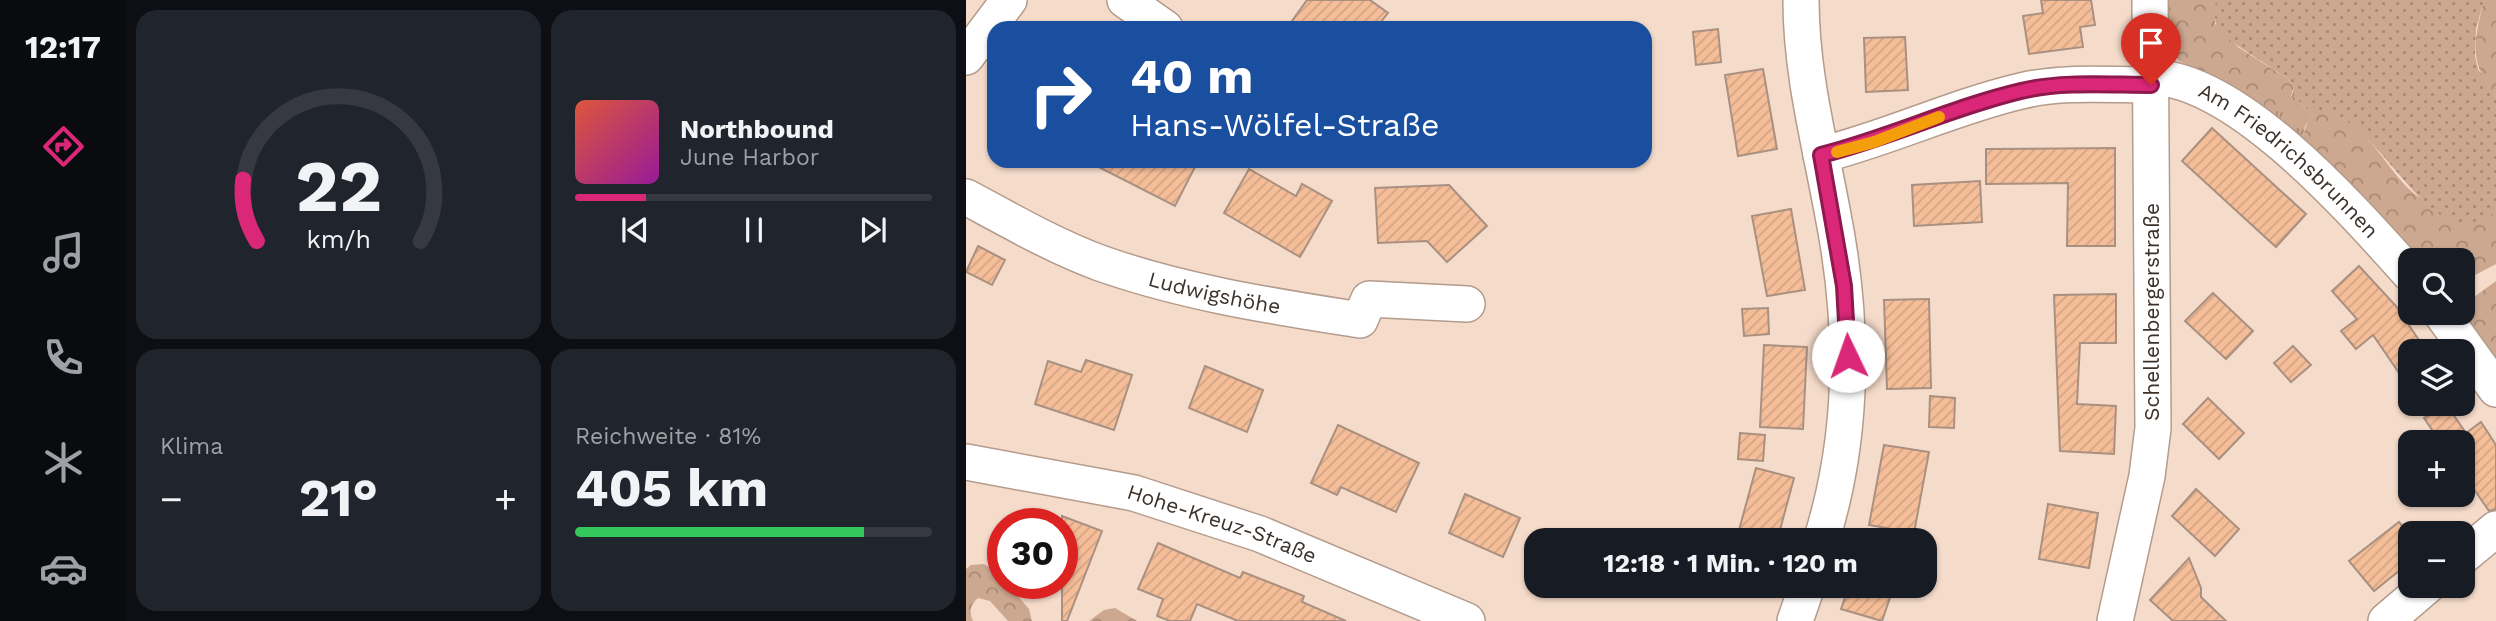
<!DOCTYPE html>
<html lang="de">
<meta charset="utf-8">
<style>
body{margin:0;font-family:"Work Sans",sans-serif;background:#20242c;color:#f1f3f6;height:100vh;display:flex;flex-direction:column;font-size:26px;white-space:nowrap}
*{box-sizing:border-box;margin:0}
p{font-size:23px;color:#9ea1a6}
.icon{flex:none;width:38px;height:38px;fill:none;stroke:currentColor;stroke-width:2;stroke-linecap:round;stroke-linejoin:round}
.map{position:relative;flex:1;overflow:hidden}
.details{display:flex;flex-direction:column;gap:10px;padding:10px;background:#0d0f14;width:840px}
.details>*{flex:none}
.banner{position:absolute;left:21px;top:21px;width:665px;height:147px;border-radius:21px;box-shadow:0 2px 5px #0004;background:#1a4fa0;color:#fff;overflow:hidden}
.tools{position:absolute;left:1432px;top:248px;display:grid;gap:14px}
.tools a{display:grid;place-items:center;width:77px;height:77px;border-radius:14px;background:#171b24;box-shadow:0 2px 5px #0004;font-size:35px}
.speed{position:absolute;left:21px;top:508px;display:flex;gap:14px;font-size:35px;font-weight:700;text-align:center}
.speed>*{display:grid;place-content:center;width:91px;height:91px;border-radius:50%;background:#171b24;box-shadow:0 2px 5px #0004;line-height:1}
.speed .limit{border:10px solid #d22;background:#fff;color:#111}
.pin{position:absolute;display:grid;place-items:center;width:60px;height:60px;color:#fff;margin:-72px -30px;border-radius:50% 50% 50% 0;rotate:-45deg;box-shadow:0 0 7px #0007}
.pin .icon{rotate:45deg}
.me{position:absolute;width:77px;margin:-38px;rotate:357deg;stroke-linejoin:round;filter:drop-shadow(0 0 5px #0008)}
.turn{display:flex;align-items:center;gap:24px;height:147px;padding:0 28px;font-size:32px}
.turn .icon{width:91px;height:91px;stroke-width:2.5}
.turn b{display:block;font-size:49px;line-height:60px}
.big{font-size:52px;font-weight:700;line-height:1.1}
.details .tile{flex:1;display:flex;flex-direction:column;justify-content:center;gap:10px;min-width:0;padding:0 24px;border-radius:21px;background:#20242c}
.details .dial{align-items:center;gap:0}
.dial svg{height:182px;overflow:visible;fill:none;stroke:#363941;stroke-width:7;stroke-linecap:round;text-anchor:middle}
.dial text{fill:#f1f3f6;stroke:none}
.song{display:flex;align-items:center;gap:21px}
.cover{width:84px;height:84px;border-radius:10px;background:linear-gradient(135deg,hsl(10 70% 55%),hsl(300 70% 35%))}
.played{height:7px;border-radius:4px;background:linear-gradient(90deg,#db2777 20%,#363941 20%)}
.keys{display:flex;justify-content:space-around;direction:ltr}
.heat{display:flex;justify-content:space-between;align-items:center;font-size:38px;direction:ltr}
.charge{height:10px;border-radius:5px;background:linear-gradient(90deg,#34c759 81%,#363941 0)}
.details .tiles{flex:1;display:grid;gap:10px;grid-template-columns:repeat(2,1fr)}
.trip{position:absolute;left:558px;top:528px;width:413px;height:70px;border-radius:21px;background:#171b24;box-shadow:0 2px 5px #0004;font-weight:700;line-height:70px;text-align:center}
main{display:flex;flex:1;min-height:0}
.dock{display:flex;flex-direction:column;width:126px;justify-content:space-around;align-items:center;background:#090b0e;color:#9ea1a6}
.dock .icon{width:49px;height:49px}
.dock .selected{color:#db2777}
.dock b{font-size:32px;color:#f1f3f6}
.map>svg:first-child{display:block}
.grass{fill:url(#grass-tufts)}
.forest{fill:url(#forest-crowns)}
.park{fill:url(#park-dots)}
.building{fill:url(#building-hatch);stroke:#a99081;stroke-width:2}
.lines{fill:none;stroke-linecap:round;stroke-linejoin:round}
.minor-casing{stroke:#b49b8b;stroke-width:38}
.minor{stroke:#fff;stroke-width:35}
.route-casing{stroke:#8e194d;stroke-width:18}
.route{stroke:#db2777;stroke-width:12}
.slow{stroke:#f59e0b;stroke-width:12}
.labels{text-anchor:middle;stroke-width:6;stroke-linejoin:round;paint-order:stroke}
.street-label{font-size:21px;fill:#3b302a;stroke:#fff}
</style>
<main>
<nav class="dock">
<b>12:17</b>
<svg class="icon selected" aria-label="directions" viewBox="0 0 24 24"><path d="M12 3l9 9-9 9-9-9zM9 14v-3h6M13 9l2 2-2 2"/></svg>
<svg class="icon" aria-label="music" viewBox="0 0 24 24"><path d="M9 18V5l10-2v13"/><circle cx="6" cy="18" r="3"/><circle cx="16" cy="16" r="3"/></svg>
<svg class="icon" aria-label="phone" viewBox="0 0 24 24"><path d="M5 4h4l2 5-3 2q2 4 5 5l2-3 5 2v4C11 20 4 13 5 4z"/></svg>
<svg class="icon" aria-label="climate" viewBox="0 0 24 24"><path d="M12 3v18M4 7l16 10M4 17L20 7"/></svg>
<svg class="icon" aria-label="car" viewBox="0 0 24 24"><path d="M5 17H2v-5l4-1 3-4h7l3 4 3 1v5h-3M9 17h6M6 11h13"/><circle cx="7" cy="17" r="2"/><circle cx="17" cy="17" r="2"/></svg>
</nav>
<section class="details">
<div class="tiles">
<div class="tile dial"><svg viewBox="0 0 100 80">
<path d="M14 69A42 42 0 1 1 86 69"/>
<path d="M14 69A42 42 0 0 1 8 42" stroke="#db2777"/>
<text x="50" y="56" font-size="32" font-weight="700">22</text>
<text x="50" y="72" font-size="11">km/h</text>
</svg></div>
<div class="tile">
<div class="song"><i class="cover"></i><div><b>Northbound</b><p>June Harbor</p></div></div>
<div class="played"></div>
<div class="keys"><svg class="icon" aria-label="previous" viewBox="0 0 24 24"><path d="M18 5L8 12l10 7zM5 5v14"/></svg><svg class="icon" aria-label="pause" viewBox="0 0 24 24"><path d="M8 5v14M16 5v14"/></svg><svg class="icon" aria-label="next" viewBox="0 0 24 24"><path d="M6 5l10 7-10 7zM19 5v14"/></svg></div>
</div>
<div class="tile"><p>Klima</p>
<div class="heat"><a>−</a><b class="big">21°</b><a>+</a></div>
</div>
<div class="tile"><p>Reichweite · 81%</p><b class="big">405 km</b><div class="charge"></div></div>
</div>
</section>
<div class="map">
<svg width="1530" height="621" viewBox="0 0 1530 621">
<defs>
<pattern id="grass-tufts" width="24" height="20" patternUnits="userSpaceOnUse" patternTransform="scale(1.75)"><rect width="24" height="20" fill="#cda890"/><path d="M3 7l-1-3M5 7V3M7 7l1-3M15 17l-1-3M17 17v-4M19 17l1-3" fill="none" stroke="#a88976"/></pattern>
<pattern id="forest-crowns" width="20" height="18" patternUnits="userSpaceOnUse" patternTransform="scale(1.75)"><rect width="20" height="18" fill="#cda890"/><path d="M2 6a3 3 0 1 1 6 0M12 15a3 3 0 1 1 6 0" fill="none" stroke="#a88976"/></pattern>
<pattern id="park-dots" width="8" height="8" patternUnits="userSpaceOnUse" patternTransform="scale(1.75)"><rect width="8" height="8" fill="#cda890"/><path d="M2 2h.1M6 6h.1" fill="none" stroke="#a88976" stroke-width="1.8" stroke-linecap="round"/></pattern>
<pattern id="building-hatch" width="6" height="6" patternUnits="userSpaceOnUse" patternTransform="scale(1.75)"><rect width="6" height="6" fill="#f5be99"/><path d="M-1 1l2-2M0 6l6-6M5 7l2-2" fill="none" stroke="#d3a484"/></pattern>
</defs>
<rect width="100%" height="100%" fill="#f5dbca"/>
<!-- grass -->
<path class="grass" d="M1326 95 1348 115 1339 126 1336 144 1306 115Z"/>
<!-- forest -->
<g class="forest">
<path d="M1201 0H1251L1249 24 1272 47 1322 79 1328 87 1323 101 1306 115 1284 97 1213 61 1204 49 1201 36Z"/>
<path d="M1518 0H1530V97C1502 62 1508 41 1518 0Z"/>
<path d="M1354 112C1401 114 1424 181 1455 198 1471 207 1506 210 1524 214L1530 212V264L1496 282V261H1446L1336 144C1338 131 1340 118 1354 112Z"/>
<path d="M1530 281V372L1499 319 1497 305Z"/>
<path d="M18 564 34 574 37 583H41L63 609 66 621H42L24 601 12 598C4 605 3 612 7 621H0V569L5 565Z"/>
<path d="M149 608 171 621H123L138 610Z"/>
</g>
<!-- park -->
<path class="park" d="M1251 0H1518L1510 29 1509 56 1512 69 1530 97V212C1518 217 1508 225 1495 223 1445 216 1395 97 1348 115L1326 95 1328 87 1322 79 1251 32 1248 8Z"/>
<!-- building -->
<g class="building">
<path d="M341 0H404L422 13 410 28H321Z"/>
<path d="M1075 0H1125L1129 25 1114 27 1117 47 1063 54 1057 16 1077 13Z"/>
<path d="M752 29 755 62 730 65 727 32Z"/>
<path d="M939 37 942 90 900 92 898 38Z"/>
<path d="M797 69 811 149 772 156 759 75Z"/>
<path d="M1246 128 1340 214 1310 247 1216 161Z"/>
<path d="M1149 148V246H1101L1102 183 1020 184V149Z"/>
<path d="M121 161H232L209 206Z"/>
<path d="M283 169 330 196 336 184 366 201 334 257 258 213Z"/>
<path d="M1014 181 1016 222 948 226 946 185Z"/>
<path d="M483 185 521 226 481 262 461 241 412 243 409 188Z"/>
<path d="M825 209 839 290 801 296 786 216Z"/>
<path d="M12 246 39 260 26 285 0 272Z"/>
<path d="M1393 266 1430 306 1461 352H1444V389L1407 335 1390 349 1375 331 1391 319 1366 291Z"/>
<path d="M1247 293 1287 331 1260 359 1219 321Z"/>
<path d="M1150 294V343H1114L1111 404 1150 406 1148 454 1094 451 1088 295Z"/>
<path d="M963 299 965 388 921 389 918 300Z"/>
<path d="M802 308 803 334 778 336 776 309Z"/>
<path d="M798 345 841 347 837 429 794 427Z"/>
<path d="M1327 346 1345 365 1325 382 1308 363Z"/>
<path d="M120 360 166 375 148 430 69 404 82 361 115 372Z"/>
<path d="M239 366 297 390 281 432 223 408Z"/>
<path d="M964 396 989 398 988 428 963 427Z"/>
<path d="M1242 398 1278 433 1253 459 1217 424Z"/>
<path d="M1480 404 1500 433 1515 422 1530 445V509L1523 511 1496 472V443H1475L1458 418Z"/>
<path d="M372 425 453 463 430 512 375 487 371 495 345 483Z"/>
<path d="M774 433 799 435 797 461 772 459Z"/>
<path d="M918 445 963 452 948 533 903 525Z"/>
<path d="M790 468 828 478 811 541H770Z"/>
<path d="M1230 489 1273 529 1249 556 1206 516Z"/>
<path d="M499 494 554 518 537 557 483 533Z"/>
<path d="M1082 504 1132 513 1123 568 1073 559Z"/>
<path d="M96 516 136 531 101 621H96Z"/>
<path d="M1433 522 1444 535V562L1408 591 1383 561Z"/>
<path d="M192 543 274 578 277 572 338 596 336 602 380 621H272L231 604 224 621H204L191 616 197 599 172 589Z"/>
<path d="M1223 558 1235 588V597L1260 621H1207L1184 600Z"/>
<path d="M883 586H928L916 621 875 609Z"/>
</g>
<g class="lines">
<defs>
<g id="minor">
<path d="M159 0 199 28"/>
<path d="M835 0C835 72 853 140 866 210 888 319 889 434 855 541"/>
<path d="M0 57 43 0"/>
<path id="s1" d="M1184 77C1272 78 1388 212 1444 274"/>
<path d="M855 155C923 138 987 107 1055 91 1096 81 1143 85 1185 85"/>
<path id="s2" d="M0 197C43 220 88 246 134 263 219 293 306 306 394 320L403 299 501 304"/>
<path d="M1475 313 1530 389"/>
<path id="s3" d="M0 462 168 493 294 534 501 621"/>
<path d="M1496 557 1530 529"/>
<path d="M829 621 841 586"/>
<path d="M1149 621 1181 476 1187 428 1184 0"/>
<path d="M1420 621 1461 586"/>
</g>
</defs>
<!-- minor casing -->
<use href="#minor" class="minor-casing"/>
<!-- minor -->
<use href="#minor" class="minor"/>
</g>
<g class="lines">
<defs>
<path id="route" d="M882 356 878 286 855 155C923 138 987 107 1055 91 1096 81 1143 85 1185 85"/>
</defs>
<!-- route casing -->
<use href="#route" class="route-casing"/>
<!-- route -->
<use href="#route" class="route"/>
<!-- slow -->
<path class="slow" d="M871 152 908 142 973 117"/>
</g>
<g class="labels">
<!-- street labels -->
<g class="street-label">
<text dy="7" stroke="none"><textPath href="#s1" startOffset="166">Am Friedrichsbrunnen</textPath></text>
<text dy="7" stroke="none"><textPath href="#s2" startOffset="268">Ludwigshöhe</textPath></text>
<text transform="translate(1186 312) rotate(-90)" y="7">Schellenbergerstraße</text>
<text dy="7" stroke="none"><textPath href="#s3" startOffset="264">Hohe-Kreuz-Straße</textPath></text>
</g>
</g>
</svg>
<div class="tools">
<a><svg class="icon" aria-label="search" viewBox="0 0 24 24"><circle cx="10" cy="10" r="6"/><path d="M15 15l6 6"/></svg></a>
<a><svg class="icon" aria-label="layers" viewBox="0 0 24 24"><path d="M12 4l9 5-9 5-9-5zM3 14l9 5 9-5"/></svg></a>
<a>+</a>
<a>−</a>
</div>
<div class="speed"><div class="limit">30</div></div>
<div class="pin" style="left:1185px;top:85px;background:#d93025"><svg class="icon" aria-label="arrive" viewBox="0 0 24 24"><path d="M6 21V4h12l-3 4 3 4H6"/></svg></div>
<svg class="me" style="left:882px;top:356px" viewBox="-20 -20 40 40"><circle r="19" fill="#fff"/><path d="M0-13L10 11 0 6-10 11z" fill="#db2777"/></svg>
<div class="trip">12:18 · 1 Min. · 120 m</div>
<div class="banner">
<div class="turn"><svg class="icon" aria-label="right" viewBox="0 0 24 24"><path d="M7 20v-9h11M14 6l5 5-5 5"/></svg><div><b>40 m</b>Hans-Wölfel-Straße</div></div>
</div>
</div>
</main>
